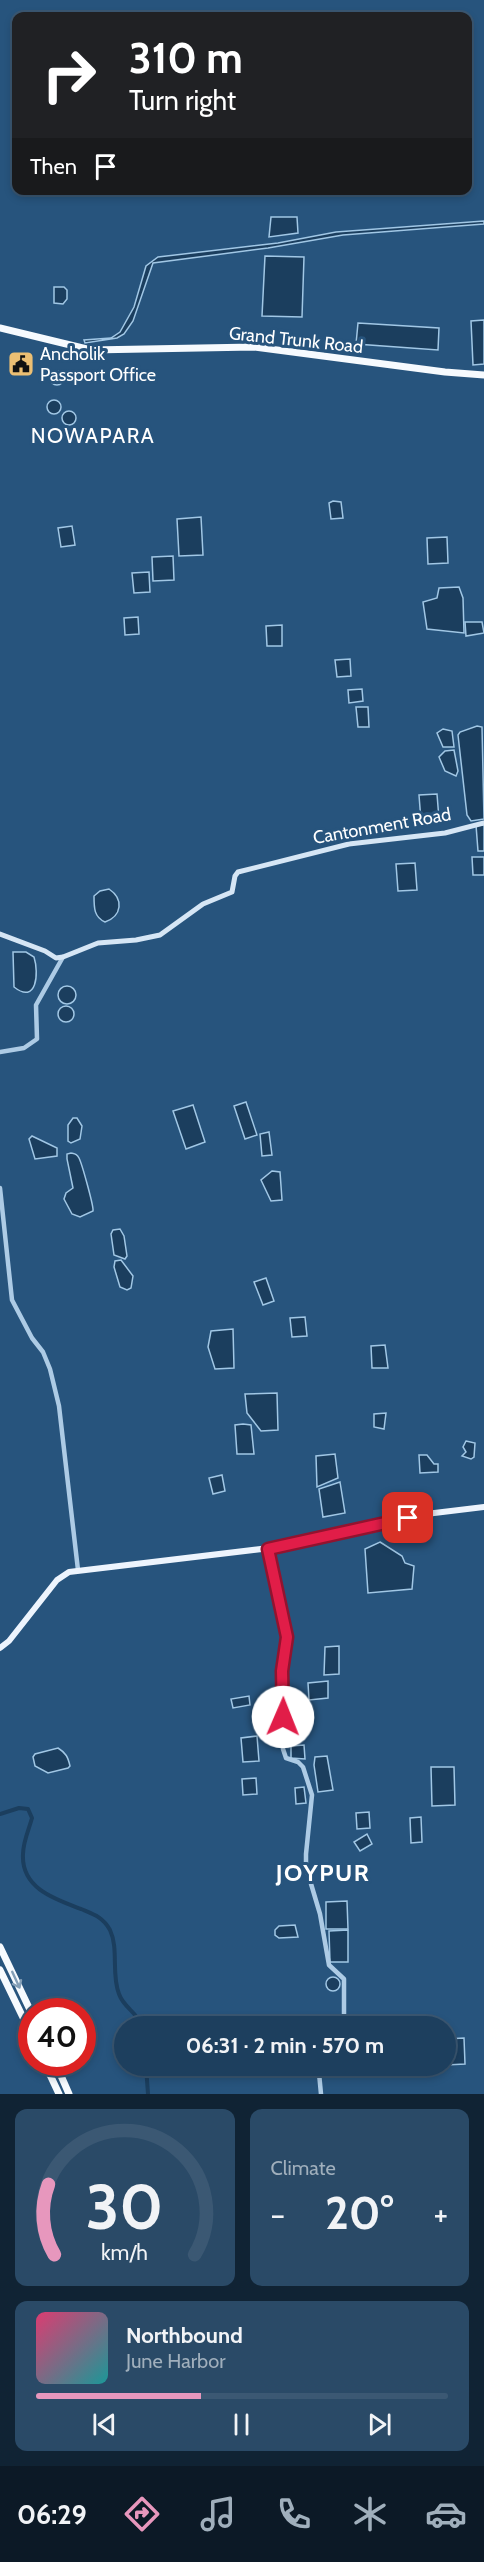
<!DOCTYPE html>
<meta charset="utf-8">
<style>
body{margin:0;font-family:Cabin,sans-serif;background:#2a4a67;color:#f1f3f6;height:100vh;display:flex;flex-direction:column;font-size:22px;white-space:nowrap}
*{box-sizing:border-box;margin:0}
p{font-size:20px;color:#a0afbc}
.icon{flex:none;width:33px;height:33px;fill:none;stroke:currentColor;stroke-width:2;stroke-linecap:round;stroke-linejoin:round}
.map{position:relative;height:2094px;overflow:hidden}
.drawer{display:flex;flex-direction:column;gap:15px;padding:15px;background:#102334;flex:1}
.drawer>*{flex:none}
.hud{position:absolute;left:12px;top:12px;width:460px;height:183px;border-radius:12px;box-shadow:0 3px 9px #0003,0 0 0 2px #3b5873;background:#202124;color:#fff;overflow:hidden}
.speed{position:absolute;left:18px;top:1998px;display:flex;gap:12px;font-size:30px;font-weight:700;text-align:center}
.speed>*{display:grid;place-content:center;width:78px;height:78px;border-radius:50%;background:#1d3f5e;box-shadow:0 3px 9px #0003,0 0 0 2px #3b5873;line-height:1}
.speed .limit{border:9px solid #d22;background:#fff;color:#111}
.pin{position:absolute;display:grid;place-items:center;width:51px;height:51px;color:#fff;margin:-26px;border-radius:12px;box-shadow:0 3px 9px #0006}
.me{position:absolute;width:66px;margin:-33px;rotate:1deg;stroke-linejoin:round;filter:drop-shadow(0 0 4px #0008)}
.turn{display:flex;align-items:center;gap:21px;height:126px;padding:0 18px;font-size:27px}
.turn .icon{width:78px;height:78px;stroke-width:2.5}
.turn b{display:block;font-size:42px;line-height:51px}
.then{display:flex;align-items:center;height:57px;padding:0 18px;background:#0003;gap:12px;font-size:22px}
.big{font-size:45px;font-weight:800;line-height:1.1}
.drawer .card{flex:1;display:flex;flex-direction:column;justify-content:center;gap:9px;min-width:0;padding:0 21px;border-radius:12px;background:#2a4a67}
.drawer .dial{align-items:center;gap:0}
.dial svg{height:156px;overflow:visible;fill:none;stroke:#3b5873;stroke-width:7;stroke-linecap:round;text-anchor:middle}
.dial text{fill:#f1f3f6;stroke:none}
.song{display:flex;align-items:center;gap:18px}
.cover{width:72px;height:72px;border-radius:9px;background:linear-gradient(135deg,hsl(340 70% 55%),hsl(180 70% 35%))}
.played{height:6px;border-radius:3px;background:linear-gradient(90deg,#e797bd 40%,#3b5873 40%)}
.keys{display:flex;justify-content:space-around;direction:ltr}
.heat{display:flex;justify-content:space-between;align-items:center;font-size:33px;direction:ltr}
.drawer .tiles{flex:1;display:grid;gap:15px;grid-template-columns:1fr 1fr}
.card:last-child{grid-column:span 2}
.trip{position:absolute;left:114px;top:2016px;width:342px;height:60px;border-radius:30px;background:#1d3f5e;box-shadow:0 3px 9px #0003,0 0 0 2px #3b5873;font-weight:800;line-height:60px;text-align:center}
.menu{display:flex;height:96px;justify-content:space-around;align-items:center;background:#0c1926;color:#a0afbc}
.menu .icon{width:42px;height:42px}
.menu .current{color:#e797bd}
.menu b{font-size:27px;color:#f1f3f6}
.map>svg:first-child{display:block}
.water{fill:#1b3e5e;stroke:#a1c7e5;stroke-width:1.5}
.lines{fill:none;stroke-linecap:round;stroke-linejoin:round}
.canal{stroke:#1b3e5e;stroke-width:4}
.tertiary{stroke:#adcbe5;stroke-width:4.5}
.secondary{stroke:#d6e6f5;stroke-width:5}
.primary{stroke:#edf4fd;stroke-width:6}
.trunk{stroke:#f6fafe;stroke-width:7}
.oneway{stroke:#849fb7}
.route-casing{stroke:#92132f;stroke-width:15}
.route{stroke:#e11d48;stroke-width:10}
.labels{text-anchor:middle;stroke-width:6;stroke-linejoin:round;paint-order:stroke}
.street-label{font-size:18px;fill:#fff;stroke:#27547d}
.poi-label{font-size:18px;fill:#fff;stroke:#27547d;text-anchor:start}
.quarter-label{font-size:21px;letter-spacing:1.5px;fill:#fff;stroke:#27547d}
.district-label{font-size:24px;font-weight:bold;letter-spacing:1.5px;fill:#fff;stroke:#27547d}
</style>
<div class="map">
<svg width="484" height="2094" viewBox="0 0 484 2094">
<rect width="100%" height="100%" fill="#27547d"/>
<!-- water -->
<g class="water">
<path d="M271 217H297L298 233 269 237Z"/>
<path d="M484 221V224L343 235 268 248 153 263 133 321 124 334 117 338 85 343 84 340 111 338 120 332 134 307 146 266 158 257 278 243 336 232Z"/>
<path d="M265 256 304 257 302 317 262 316Z"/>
<path d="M54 287H64L67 290V299L63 304 54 303Z"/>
<path d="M484 320V364L473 365 471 321Z"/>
<path d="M358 323 439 328 438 350 356 344Z"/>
<circle cx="57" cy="378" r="7"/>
<circle cx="54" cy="407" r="7"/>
<circle cx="69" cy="418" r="7"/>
<path d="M333 501 341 502 343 518 331 519 329 503Z"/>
<path d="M201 517 203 555 179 556 177 519Z"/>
<path d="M72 526 75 545 61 547 58 528Z"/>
<path d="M447 537 448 563 428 564 427 538Z"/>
<path d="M173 556 174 580 153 581 152 557Z"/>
<path d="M149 572 150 592 134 593 132 573Z"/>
<path d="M459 587 463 598 464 633 427 629 423 602 437 598 439 588Z"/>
<path d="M138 617 139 634 125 635 124 618Z"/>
<path d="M465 622H482L484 633 466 636Z"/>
<path d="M282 625V646H267L266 626Z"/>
<path d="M350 659 351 676 337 677 335 660Z"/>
<path d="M362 689 363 701 349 703 348 690Z"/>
<path d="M356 707H368L369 727H358Z"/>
<path d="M477 726 482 727 484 819 471 821 467 815 458 735 460 732Z"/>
<path d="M443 729 452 731 454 747H443L437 733Z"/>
<path d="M454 750 458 771 456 776 445 771 439 757 445 751Z"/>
<path d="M437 794 439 819 421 821 419 795Z"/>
<path d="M476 825H484V851H478Z"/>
<path d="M472 857H484V875H473Z"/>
<path d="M415 863 417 890 398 891 396 864Z"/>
<path d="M109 889C124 899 122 916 105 922 94 917 94 908 94 896L100 891Z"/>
<path d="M13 952H26L34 957C39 973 37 1005 14 987Z"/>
<circle cx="67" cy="995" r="9"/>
<circle cx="66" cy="1014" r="8"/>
<path d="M246 1102 257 1135 245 1139 234 1106Z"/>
<path d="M193 1105 205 1142 186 1149 173 1111Z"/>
<path d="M73 1118H77L82 1126 80 1139 71 1143 68 1141V1125Z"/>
<path d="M269 1132 272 1155 262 1156 260 1134Z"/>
<path d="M32 1136 57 1148V1156L35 1159 29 1139Z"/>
<path d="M71 1153C75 1154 77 1154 79 1158 82 1164 94 1207 93 1211L80 1217 72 1214 64 1199 66 1193 73 1188 67 1159V1154Z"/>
<path d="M272 1171 280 1172 282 1200 271 1201 261 1180Z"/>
<path d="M120 1229 124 1236 127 1256 125 1259 114 1255 111 1234 113 1230Z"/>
<path d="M121 1260 133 1276 131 1288 127 1290 120 1287 114 1267 115 1261Z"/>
<path d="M266 1278 274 1301 263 1305 254 1282Z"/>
<path d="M305 1317 307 1336 292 1337 290 1318Z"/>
<path d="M233 1329 234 1368 215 1369 208 1347 211 1331Z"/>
<path d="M385 1345 388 1368H372L371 1346Z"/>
<path d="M277 1393 278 1430 261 1431 247 1413 245 1394Z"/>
<path d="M386 1413 384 1429 374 1427V1414Z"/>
<path d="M243 1424 251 1425 254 1454H237L235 1425Z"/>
<path d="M466 1441 475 1443 474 1457 471 1459 462 1456 466 1452 463 1447Z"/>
<path d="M335 1454 338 1478 317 1487 316 1456Z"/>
<path d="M419 1455H427L434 1464H438V1472L420 1473Z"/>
<path d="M222 1475 225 1491 213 1494 209 1478Z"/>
<path d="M340 1482 345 1513 323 1517 319 1489Z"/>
<path d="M380 1542 402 1556 405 1563 414 1566 412 1589 368 1593 365 1549Z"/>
<path d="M339 1646V1674L324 1675 325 1647Z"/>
<path d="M328 1681V1698L309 1700 308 1683Z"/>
<path d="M249 1696 250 1705 233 1708 231 1699Z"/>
<path d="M257 1736 259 1761 243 1762 241 1738Z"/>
<path d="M304 1745 305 1759 291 1758V1746Z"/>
<path d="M58 1748C66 1753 68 1757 70 1766L68 1768 48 1773 35 1766 33 1757 35 1754Z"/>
<path d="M327 1756 333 1790 318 1792 314 1765 315 1757Z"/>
<path d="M431 1767H454L455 1805 432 1806Z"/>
<path d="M256 1778 257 1794 243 1795 242 1779Z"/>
<path d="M304 1787 306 1803 296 1804 295 1788Z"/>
<path d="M369 1812 370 1828 357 1829 356 1813Z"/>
<path d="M421 1817 422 1842 411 1843 410 1818Z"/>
<path d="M367 1834 372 1844 360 1851 354 1842Z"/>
<path d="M347 1901 348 1929H326V1902Z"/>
<path d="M295 1925 298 1937 279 1938 275 1935V1930L279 1926Z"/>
<path d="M348 1930V1962H330L329 1931Z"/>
<circle cx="333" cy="1984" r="7"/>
<path d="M358 2018 379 2019 382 2026H356Z"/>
<path d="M464 2038 465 2064 446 2065V2039Z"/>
</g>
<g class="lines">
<!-- canal -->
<g class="canal">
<path d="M0 1814 19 1808 28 1809 32 1818C29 1829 23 1842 23 1854 21 1888 54 1899 81 1909 93 1914 103 1917 110 1930 119 1949 111 1974 119 1994 124 2008 136 2011 142 2026"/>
<path d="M146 2066 148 2094"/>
</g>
<!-- tertiary -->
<g class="tertiary">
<path d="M0 1052 24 1048 37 1039 36 1005 63 957"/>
<path d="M0 1188 12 1300 32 1338 43 1352 50 1369 59 1406 78 1570"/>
<path d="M268 1549 287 1637 282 1670 283 1749 286 1758 298 1762 303 1767 312 1795 306 1854V1867L320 1914 329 1965 344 1979V2026"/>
<path d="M321 2094 319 2073 328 2066"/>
</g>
<!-- secondary -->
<path class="secondary" d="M0 934 45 951 56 958 63 957 98 943 136 940 160 935 203 904 232 892 235 876 238 872 349 844 445 833 484 823"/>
<!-- primary -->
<path class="primary" d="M0 1648 9 1641 57 1580 69 1572 278 1547 426 1514 484 1507"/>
<!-- trunk -->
<g class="trunk">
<path d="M0 328 91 350 254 347 445 372 484 375"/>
<path d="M0 1947 32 2014"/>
<path d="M0 1970 32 2036"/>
<path d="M44 2062 59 2094"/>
<path d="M55 2062 69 2094"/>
</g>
</g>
<!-- one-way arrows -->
<defs><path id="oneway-shaft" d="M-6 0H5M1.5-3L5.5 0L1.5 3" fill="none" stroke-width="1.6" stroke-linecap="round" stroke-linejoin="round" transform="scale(1.5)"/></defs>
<use class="oneway" href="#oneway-shaft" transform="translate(16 1980) rotate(65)"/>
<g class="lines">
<defs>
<path id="route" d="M283 1717 282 1671 287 1637 268 1549 408 1518"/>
</defs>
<!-- route casing -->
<use href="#route" class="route-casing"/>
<!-- route -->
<use href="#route" class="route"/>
</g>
<!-- icons -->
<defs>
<symbol id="civic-square" viewBox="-11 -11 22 22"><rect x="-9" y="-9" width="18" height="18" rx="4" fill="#ecbf73" stroke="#27547d"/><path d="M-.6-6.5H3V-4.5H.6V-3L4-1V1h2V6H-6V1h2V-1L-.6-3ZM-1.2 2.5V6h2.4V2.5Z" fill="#111"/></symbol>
</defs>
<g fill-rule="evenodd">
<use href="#civic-square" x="6" y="349" width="30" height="30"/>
</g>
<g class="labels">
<!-- street labels -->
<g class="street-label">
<text transform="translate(296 340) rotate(6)" y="6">Grand Trunk Road</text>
<text transform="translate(382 826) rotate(-10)" y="6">Cantonment Road</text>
</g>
<!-- poi labels -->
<g class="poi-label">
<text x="40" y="360">Ancholik<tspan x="40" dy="21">Passport Office</tspan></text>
</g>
<!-- quarter labels -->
<g class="quarter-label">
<text x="93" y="443">NOWAPARA</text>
</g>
<!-- district labels -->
<g class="district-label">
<text x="323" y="1881">JOYPUR</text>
</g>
</g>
</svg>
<div class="speed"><div class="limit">40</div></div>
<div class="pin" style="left:408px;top:1518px;background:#d93025"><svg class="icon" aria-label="arrive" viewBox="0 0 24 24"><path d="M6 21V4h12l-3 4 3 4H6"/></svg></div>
<svg class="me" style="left:283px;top:1717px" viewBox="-20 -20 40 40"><circle r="19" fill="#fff"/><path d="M0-13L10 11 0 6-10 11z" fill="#e11d48"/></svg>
<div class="trip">06:31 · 2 min · 570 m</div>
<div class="hud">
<div class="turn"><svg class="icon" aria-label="right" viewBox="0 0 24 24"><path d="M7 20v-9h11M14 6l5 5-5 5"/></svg><div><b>310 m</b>Turn right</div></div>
<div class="then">Then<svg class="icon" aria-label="arrive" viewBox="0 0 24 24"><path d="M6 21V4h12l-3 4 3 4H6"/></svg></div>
</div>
</div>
<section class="drawer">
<div class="tiles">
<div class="card dial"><svg viewBox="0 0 100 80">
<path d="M14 69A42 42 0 1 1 86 69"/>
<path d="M14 69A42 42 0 0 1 11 33" stroke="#e797bd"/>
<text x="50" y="56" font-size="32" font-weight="700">30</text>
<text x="50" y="72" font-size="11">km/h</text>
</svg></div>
<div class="card"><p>Climate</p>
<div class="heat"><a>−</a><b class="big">20°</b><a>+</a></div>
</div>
<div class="card">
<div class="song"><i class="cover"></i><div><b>Northbound</b><p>June Harbor</p></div></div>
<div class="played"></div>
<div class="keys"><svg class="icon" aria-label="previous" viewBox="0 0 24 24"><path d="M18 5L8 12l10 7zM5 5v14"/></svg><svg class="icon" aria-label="pause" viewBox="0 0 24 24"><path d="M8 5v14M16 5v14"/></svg><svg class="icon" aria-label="next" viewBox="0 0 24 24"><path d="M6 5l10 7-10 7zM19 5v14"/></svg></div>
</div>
</div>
</section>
<nav class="menu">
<b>06:29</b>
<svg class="icon current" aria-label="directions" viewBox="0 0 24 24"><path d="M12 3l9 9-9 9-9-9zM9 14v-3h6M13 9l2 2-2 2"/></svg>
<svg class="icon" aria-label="music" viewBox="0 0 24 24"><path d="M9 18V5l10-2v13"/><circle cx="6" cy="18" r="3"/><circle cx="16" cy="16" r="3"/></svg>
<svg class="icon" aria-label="phone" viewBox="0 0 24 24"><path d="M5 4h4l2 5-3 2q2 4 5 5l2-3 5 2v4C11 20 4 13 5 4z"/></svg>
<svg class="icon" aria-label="climate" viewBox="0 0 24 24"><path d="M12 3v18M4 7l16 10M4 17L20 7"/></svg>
<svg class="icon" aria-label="car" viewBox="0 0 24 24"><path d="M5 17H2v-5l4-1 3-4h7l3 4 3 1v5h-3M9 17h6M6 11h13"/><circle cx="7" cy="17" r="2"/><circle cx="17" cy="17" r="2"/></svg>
</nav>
